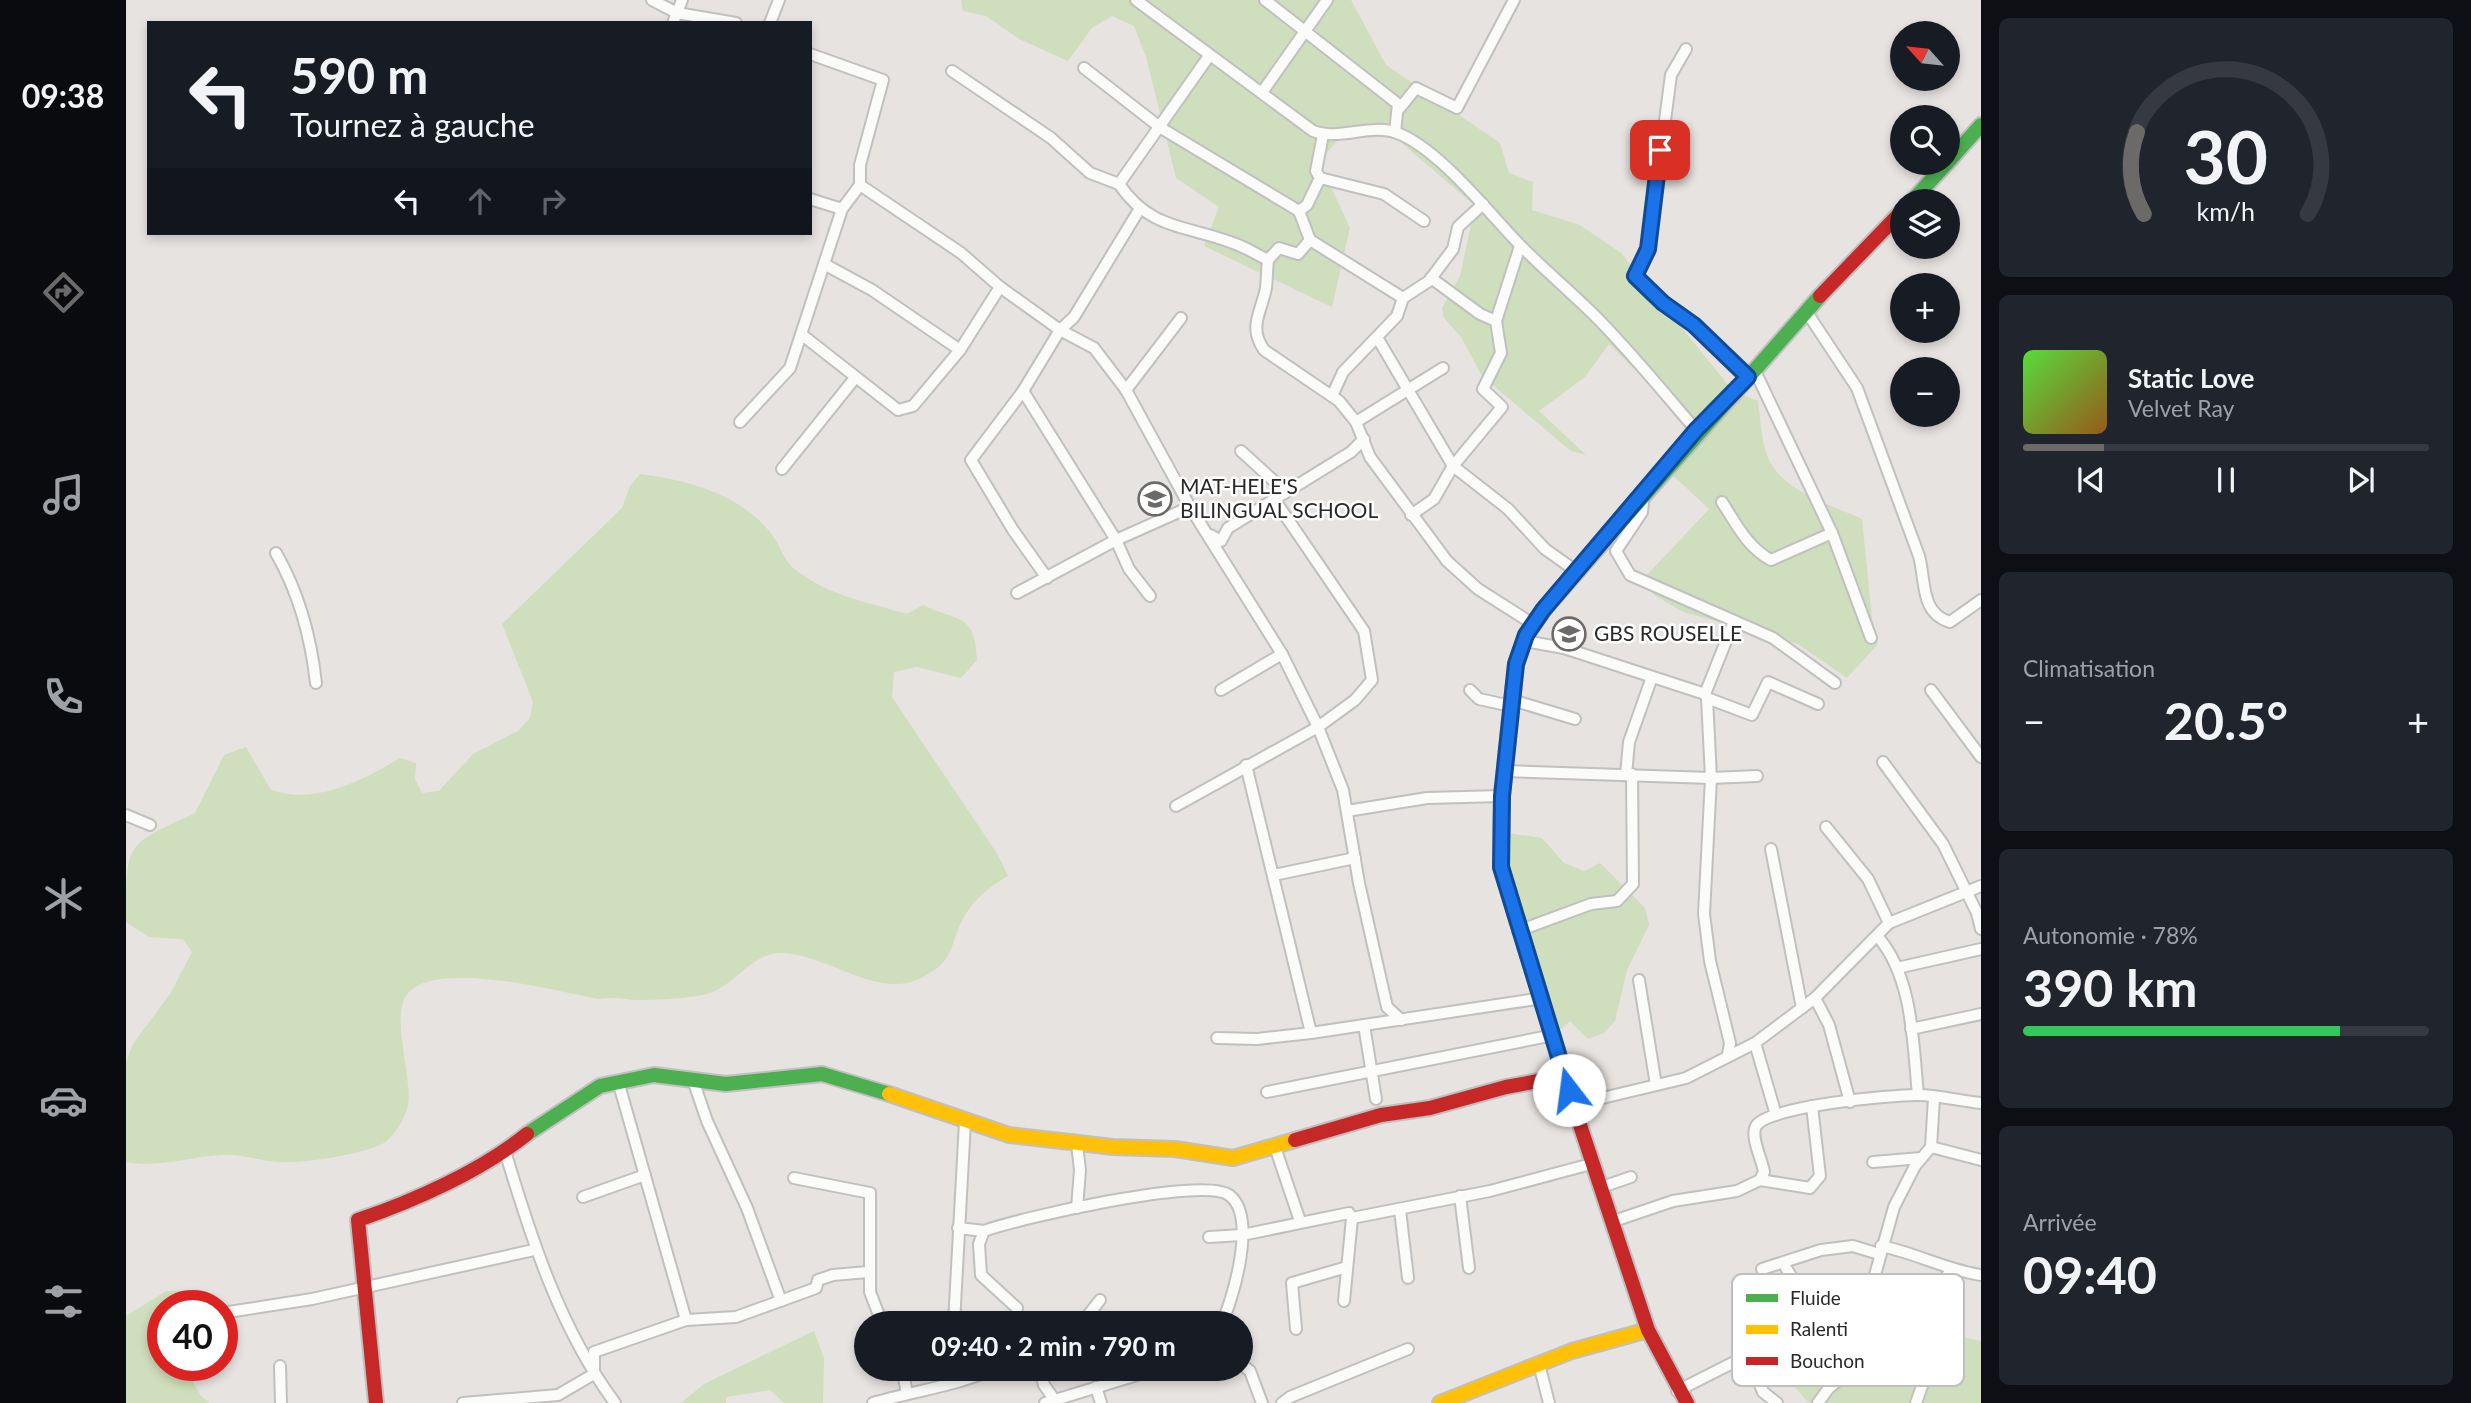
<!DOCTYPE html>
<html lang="fr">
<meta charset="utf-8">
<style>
body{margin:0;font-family:Lato,sans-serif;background:#20242c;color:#f1f3f6;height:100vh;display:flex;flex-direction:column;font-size:26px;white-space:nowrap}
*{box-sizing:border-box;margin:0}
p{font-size:23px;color:#9ea1a6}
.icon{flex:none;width:38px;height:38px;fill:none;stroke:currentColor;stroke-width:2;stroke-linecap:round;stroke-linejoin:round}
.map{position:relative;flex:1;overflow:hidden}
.sheet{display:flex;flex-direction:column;gap:18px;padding:18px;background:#0d0f14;width:490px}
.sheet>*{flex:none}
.guide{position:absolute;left:21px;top:21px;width:665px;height:214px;border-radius:0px;box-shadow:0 4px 10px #0003;background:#171b24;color:#f1f3f6;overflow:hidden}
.needle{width:46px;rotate:297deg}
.fabs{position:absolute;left:1764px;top:21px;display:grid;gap:14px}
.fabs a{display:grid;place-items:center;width:70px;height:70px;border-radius:50%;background:#171b24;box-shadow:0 4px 10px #0003;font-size:35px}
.speed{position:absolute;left:21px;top:1290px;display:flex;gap:14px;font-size:35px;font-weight:700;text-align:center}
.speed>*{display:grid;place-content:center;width:91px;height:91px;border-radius:50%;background:#171b24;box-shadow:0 4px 10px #0003;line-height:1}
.speed .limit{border:10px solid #d22;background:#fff;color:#111}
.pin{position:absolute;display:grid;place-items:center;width:60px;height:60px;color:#fff;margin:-30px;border-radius:14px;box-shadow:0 4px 10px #0006}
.me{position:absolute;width:77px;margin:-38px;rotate:345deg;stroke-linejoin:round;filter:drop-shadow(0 0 5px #0008)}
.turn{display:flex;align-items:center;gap:24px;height:147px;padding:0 28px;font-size:32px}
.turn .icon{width:91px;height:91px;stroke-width:2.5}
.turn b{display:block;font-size:49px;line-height:60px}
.lanes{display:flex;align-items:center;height:66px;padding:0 28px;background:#0003;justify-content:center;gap:35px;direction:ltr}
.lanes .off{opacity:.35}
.big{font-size:52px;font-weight:700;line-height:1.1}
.sheet .widget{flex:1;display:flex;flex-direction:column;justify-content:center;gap:10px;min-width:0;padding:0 24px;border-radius:10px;background:#20242c}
.sheet .dial{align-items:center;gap:0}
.dial svg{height:182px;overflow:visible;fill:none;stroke:#363941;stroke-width:7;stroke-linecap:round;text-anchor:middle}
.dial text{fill:#f1f3f6;stroke:none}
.song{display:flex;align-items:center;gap:21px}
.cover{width:84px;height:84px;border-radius:10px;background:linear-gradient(135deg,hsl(110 70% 55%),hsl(30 70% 35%))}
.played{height:7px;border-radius:4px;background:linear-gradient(90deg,#6c6a69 20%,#363941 20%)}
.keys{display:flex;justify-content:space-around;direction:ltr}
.heat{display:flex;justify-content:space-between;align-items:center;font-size:38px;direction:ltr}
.charge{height:10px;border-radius:5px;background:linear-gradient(90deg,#34c759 78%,#363941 0)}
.trip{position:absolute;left:728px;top:1311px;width:399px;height:70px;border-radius:35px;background:#171b24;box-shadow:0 4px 10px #0003;font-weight:700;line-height:70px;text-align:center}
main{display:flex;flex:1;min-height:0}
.menu{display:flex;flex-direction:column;width:126px;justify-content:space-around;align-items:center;background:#090b0e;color:#9ea1a6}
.menu .icon{width:49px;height:49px}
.menu .current{color:#6c6a69}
.menu b{font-size:32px;color:#f1f3f6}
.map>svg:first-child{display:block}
.green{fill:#cfdebc}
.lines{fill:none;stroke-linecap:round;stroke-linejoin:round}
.street-casing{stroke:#c1c0c0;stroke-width:14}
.fast-casing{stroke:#c1c0c0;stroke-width:18}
.slow-casing{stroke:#c1c0c0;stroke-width:18}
.jam-casing{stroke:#c1c0c0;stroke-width:18}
.street{stroke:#fbfbfa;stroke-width:10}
.fast{stroke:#4caf50;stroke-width:14}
.slow{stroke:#ffc107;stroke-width:14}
.jam{stroke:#c62828;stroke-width:14}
.route-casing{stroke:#114b97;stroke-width:18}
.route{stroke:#1a73e8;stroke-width:12}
.labels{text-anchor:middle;stroke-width:5;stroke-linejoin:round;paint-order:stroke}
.poi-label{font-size:21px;fill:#292929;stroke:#fff;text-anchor:start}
.key{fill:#fff;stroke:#bfbfbf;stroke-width:2}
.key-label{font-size:19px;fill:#292929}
</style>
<main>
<nav class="menu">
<b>09:38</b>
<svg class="icon current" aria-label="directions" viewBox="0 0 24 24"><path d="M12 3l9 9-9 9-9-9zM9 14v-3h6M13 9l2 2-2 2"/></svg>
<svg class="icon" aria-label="music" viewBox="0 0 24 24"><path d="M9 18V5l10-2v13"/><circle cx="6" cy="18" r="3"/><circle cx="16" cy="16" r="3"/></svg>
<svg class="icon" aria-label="phone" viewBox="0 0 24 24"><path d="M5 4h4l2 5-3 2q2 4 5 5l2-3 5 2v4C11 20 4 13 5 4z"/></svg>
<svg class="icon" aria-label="climate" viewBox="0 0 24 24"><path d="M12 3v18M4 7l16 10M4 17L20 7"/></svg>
<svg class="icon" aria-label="car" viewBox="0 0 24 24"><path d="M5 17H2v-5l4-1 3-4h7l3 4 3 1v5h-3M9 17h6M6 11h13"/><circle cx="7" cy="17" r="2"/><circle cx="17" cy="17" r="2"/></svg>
<svg class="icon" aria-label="filters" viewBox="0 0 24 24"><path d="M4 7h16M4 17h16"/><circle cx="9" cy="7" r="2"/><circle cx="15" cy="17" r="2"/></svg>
</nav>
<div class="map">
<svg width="1855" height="1403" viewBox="0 0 1855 1403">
<rect width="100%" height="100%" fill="#e7e3e0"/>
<!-- green -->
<g class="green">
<path d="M835 0H1225L1260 65 1374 143 1383 173 1407 182 1406 210 1454 225 1495 253 1607 391 1632 401C1634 416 1635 433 1639 449 1649 490 1703 504 1736 519L1746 619 1752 644 1721 678 1672 644 1557 612 1528 595 1519 577 1583 509 1540 469 1570 430 1483 344 1459 377 1413 411 1460 455 1445 451 1356 376 1335 337 1318 318 1316 308 1334 276 1349 206 1269 137 1214 138 1193 161 1224 228 1206 307 1078 246 1093 207 1050 178 1020 57 1008 26 986 16 966 28 942 61 893 39 860 16 837 11Z"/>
<path d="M514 474C561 480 612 493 644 532 655 545 656 560 671 571 702 595 744 603 781 614L797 605C832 622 849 612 851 660L835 678 791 667 768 672 766 697 872 855 882 876C865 886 850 897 839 915 822 945 832 959 795 978 753 1000 702 955 657 953 626 952 611 983 584 993 570 998 531 1000 515 1000 500 1000 488 996 473 999 429 991 320 961 285 990 261 1010 287 1074 282 1104 280 1117 269 1136 258 1143 238 1154 176 1164 153 1162 134 1161 114 1153 95 1155 64 1157 31 1168 0 1162V1062L7 1044 44 994 66 952 57 939 23 937 0 922C0 839 0 846 69 813L98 755 120 747 145 790C189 805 236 781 274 758L290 763 289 779 296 793 313 791 347 754 392 731 404 718 407 702 376 624 496 508 504 486Z"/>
<path d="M1375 832 1416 838 1438 863 1458 871 1474 863 1519 908 1523 925 1501 970 1489 1021 1478 1033 1462 1039 1444 1021 1428 1035 1399 952Z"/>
<path d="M40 1291H56L68 1305 37 1306V1365H60L59 1369 75 1396 84 1403H0V1316Z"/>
<path d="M688 1331 698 1358 697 1403H658L644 1390 600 1397V1403H555L578 1384Z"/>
<path d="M1822 1334 1855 1341V1403H1683L1668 1386 1699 1369 1686 1346 1705 1337 1729 1358 1765 1362 1772 1345 1806 1351Z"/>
</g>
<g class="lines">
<defs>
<g id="street">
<path d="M526 0 551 13 610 23"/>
<path d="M1010 0 1187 131C1214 141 1244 123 1271 133 1312 148 1362 212 1393 244 1419 271 1449 295 1475 322 1508 356 1539 394 1570 430"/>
<path d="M1139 0 1272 104 1269 132"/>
<path d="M547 23 556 0"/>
<path d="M644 23 653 0"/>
<path d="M1560 49 1545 75 1522 249 1509 276 1537 303 1568 325 1622 377"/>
<path d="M684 54 757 80 734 165V185L835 253 874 287 934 330 968 348 1000 390 1064 507 1156 654 1192 727 1217 790 1233 883 1261 1007 1275 1020"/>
<path d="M1083 56 993 184C1024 230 1060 225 1107 243 1119 247 1130 254 1142 260"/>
<path d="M958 68 1035 128 1173 211 1184 240 1172 254 1153 248 1142 260C1141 269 1141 279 1140 288 1135 313 1122 327 1138 350L1213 401 1230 422 1244 457 1321 561 1352 589 1407 624"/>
<path d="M826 71 925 138 964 173 993 184"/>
<path d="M1137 91 1201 0"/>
<path d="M1274 108 1290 88 1331 108 1388 0"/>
<path d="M1194 178 1258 194 1298 221"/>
<path d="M684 199 716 209"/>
<path d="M1173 211 1181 205 1194 178 1190 171 1197 135"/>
<path d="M1184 240 1277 298"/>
<path d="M698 264 746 290 834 350"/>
<path d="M1305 278 1354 314 1370 321"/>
<path d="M1680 311 1731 388 1793 556C1800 582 1794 613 1824 622L1855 600"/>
<path d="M675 334 772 410 787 406 834 350 874 287"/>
<path d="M1252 339 1327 466 1382 509 1419 549 1450 571"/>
<path d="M1629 371 1706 533 1745 638"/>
<path d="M1000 390 1055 318"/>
<path d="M1206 396 1217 372 1271 316 1277 298 1303 281 1327 249 1332 227 1357 204"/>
<path d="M614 422 664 368 716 209 734 185"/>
<path d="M1230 422 1317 368"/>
<path d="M1115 451 1160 492"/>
<path d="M656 469 729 378"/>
<path d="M1518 493 1516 512 1490 551 1504 575 1647 638 1709 683"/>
<path d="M1596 502C1610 524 1622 548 1645 560L1706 533"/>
<path d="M1285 515 1308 499 1327 466 1376 407 1357 389 1375 353 1370 321 1394 246"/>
<path d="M1084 535 1095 541 1102 528 1225 452 1238 439"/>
<path d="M150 553C173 593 185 638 190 683"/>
<path d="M921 578 887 530 845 460 897 391 934 330 948 317 1013 210"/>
<path d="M891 593 990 540 897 391"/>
<path d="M1024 596 1003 569 990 540 1064 507"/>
<path d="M1398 641 1438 648 1579 694 1581 698 1626 715 1642 682 1692 704"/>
<path d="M1095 690 1156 654"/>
<path d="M1344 690 1353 699 1385 706"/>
<path d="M1805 690 1855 757"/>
<path d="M1579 694 1608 621"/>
<path d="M1581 698 1585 778 1578 914 1584 961 1604 1043 1602 1055"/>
<path d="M1386 700 1449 719"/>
<path d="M1757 762 1817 844 1851 913 1855 929"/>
<path d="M1120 765 1185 1033"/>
<path d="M1378 771 1585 778 1631 776"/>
<path d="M1500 775 1503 742 1526 677"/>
<path d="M1050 806 1192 727 1229 700 1246 680 1238 631 1148 499"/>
<path d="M1221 811 1301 798 1376 796"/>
<path d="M0 815 24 825"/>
<path d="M1700 827 1742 879 1763 923"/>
<path d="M1645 849 1676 1008"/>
<path d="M1148 875 1229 858"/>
<path d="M1392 931 1465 904 1491 901 1507 884 1506 774"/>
<path d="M1752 937C1787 977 1787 1044 1792 1095"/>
<path d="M1771 968 1855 949"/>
<path d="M1513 980 1530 1085"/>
<path d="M1689 998 1703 1025 1724 1102"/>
<path d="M1238 1025 1250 1099"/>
<path d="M1785 1029 1855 1014"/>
<path d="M1091 1038 1131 1039 1185 1033 1417 998"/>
<path d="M1629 1043 1650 1115"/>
<path d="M567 1080 581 1121 621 1208 655 1301"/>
<path d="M492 1081 560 1320"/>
<path d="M1141 1092 1428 1035"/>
<path d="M1447 1105 1560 1078 1629 1043 1689 998 1763 923 1855 886"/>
<path d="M951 1144 954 1170 951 1208"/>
<path d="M1149 1147 1174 1221"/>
<path d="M1805 1147 1855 1160"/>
<path d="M379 1151C405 1238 434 1329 489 1403"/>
<path d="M1747 1162 1795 1158"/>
<path d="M668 1178 744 1193V1292L756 1323"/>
<path d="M1634 1180 1684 1188 1694 1176 1686 1106"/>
<path d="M1473 1188 1505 1177"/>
<path d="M1334 1196 1343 1268"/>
<path d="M457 1197 519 1175"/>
<path d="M1274 1210 1282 1278"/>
<path d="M1226 1218 1364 1191 1465 1164"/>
<path d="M1485 1222 1547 1201 1611 1191 1634 1180 1638 1172C1636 1159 1624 1137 1630 1126 1642 1106 1766 1095 1791 1095 1812 1095 1834 1101 1855 1103"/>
<path d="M832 1228 858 1231"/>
<path d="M1083 1237 1116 1235 1223 1213 1226 1218 1218 1301"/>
<path d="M1755 1246C1790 1253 1820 1270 1855 1275"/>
<path d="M1657 1263 1677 1296 1701 1324"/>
<path d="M1636 1269 1695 1250 1727 1246 1753 1254"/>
<path d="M891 1308 855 1275 853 1244 858 1231C893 1218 1077 1176 1103 1195 1132 1216 1107 1298 1096 1323"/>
<path d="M96 1313 186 1299 408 1250"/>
<path d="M828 1323 839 1122"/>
<path d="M956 1323 974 1300"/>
<path d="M1170 1329 1166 1283 1221 1267"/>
<path d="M1622 1355 1637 1392 1651 1403"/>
<path d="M1115 1364 1124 1371 1136 1403"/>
<path d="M1413 1364 1423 1403"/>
<path d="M154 1366 155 1403"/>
<path d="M776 1368 781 1393"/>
<path d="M914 1368 918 1385 928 1399"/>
<path d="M970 1387 975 1403"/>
<path d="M1551 1391 1636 1348 1729 1313 1747 1282 1768 1207 1789 1166 1805 1147 1808 1098"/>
<path d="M337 1403 432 1395 468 1374V1352L560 1320 610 1317 690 1288 692 1280 707 1275 742 1272"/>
<path d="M747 1403C788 1391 830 1386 870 1368"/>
<path d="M919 1403 1034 1368"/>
<path d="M1156 1403 1164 1397 1282 1349"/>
<path d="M1692 1403 1702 1389 1714 1379 1731 1346"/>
<path d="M1790 1403 1802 1369 1816 1283 1825 1270"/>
</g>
<g id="fast">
<path d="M1822 162 1855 125"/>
<path d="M1786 201 1821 163"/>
<path d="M1419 608 1694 296"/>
<path d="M401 1134 474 1086 528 1075 600 1084 696 1074 763 1094"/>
</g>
<g id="slow">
<path d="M1419 608 1400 635 1390 664 1376 796 1375 867 1453 1122"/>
<path d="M763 1094 883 1135 987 1147 1049 1149 1107 1158 1169 1140"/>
<path d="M1314 1403 1446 1351 1522 1330"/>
</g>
<g id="jam">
<path d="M1694 296 1776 211"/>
<path d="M1453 1122 1522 1330 1561 1403"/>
<path d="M1169 1140 1255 1115 1304 1108 1380 1087 1439 1076"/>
<path d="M250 1403 232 1220C288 1201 355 1171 401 1134"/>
</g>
</defs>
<!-- street casing -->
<use href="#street" class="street-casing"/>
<!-- fast casing -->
<use href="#fast" class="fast-casing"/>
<!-- slow casing -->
<use href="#slow" class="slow-casing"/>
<!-- jam casing -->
<use href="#jam" class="jam-casing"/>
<!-- street -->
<use href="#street" class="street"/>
<!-- fast -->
<use href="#fast" class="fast"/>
<!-- slow -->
<use href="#slow" class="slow"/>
<!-- jam -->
<use href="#jam" class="jam"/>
</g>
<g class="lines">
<defs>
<path id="route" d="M1443 1090 1375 867 1376 796 1390 664 1400 635 1417 610 1570 430 1622 377 1568 325 1537 303 1509 276 1522 249 1534 150"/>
</defs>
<!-- route casing -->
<use href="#route" class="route-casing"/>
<!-- route -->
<use href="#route" class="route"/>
</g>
<!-- icons -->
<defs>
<symbol id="school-ring" viewBox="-11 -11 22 22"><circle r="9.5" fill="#fff" stroke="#6c6a69" stroke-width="1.5"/><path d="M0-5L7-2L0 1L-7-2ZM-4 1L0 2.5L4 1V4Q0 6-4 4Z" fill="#6c6a69"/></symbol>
</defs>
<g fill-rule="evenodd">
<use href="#school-ring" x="1010" y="480" width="38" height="38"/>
<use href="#school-ring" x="1424" y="615" width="38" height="38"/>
</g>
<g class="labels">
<!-- poi labels -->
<g class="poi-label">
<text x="1054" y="494">MAT-HELE'S<tspan x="1054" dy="24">BILINGUAL SCHOOL</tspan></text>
<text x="1468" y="641">GBS ROUSELLE</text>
</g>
</g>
<!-- legend -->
<rect x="1606" y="1274" width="232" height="112" rx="10" class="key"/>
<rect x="1620" y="1294" width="32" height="8" fill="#4caf50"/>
<rect x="1620" y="1325" width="32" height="9" fill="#ffc107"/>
<rect x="1620" y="1357" width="32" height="8" fill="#c62828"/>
<g class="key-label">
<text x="1664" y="1305">Fluide</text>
<text x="1664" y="1336">Ralenti</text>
<text x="1664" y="1368">Bouchon</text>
</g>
</svg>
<div class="fabs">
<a><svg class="needle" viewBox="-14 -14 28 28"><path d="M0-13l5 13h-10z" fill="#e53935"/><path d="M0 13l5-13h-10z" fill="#9ea1a6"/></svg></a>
<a><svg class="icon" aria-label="search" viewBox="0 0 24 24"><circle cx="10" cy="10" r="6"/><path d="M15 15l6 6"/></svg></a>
<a><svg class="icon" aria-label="layers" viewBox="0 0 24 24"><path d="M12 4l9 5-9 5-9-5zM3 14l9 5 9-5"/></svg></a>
<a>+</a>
<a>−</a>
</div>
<div class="speed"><div class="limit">40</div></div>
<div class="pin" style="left:1534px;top:150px;background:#d93025"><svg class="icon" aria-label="arrive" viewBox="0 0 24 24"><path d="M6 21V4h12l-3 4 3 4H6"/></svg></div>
<svg class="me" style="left:1443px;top:1090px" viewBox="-20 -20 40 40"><circle r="19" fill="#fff"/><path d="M0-13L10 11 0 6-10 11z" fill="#1a73e8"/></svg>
<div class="trip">09:40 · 2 min · 790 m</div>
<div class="guide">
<div class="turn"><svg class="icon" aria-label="left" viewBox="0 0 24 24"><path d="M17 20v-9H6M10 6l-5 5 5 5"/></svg><div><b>590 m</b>Tournez à gauche</div></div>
<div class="lanes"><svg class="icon" aria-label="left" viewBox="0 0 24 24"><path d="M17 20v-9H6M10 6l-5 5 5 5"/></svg><svg class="icon off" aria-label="ahead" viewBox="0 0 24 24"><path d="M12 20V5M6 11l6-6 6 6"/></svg><svg class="icon off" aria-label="right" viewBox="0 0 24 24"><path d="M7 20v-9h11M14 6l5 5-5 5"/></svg></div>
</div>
</div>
<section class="sheet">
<div class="widget dial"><svg viewBox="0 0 100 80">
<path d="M14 69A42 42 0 1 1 86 69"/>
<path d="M14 69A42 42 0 0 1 11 33" stroke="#6c6a69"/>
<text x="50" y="56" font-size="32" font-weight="700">30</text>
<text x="50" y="72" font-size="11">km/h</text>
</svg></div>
<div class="widget">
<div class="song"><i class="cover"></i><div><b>Static Love</b><p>Velvet Ray</p></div></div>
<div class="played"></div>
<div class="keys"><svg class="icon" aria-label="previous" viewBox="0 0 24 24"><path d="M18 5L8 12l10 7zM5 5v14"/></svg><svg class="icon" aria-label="pause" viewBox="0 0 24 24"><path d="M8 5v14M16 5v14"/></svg><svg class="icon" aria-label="next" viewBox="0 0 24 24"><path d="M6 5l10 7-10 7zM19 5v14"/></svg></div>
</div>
<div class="widget"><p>Climatisation</p>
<div class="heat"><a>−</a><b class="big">20.5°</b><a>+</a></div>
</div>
<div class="widget"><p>Autonomie · 78%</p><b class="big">390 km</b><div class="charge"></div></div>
<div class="widget"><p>Arrivée</p><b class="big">09:40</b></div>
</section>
</main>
